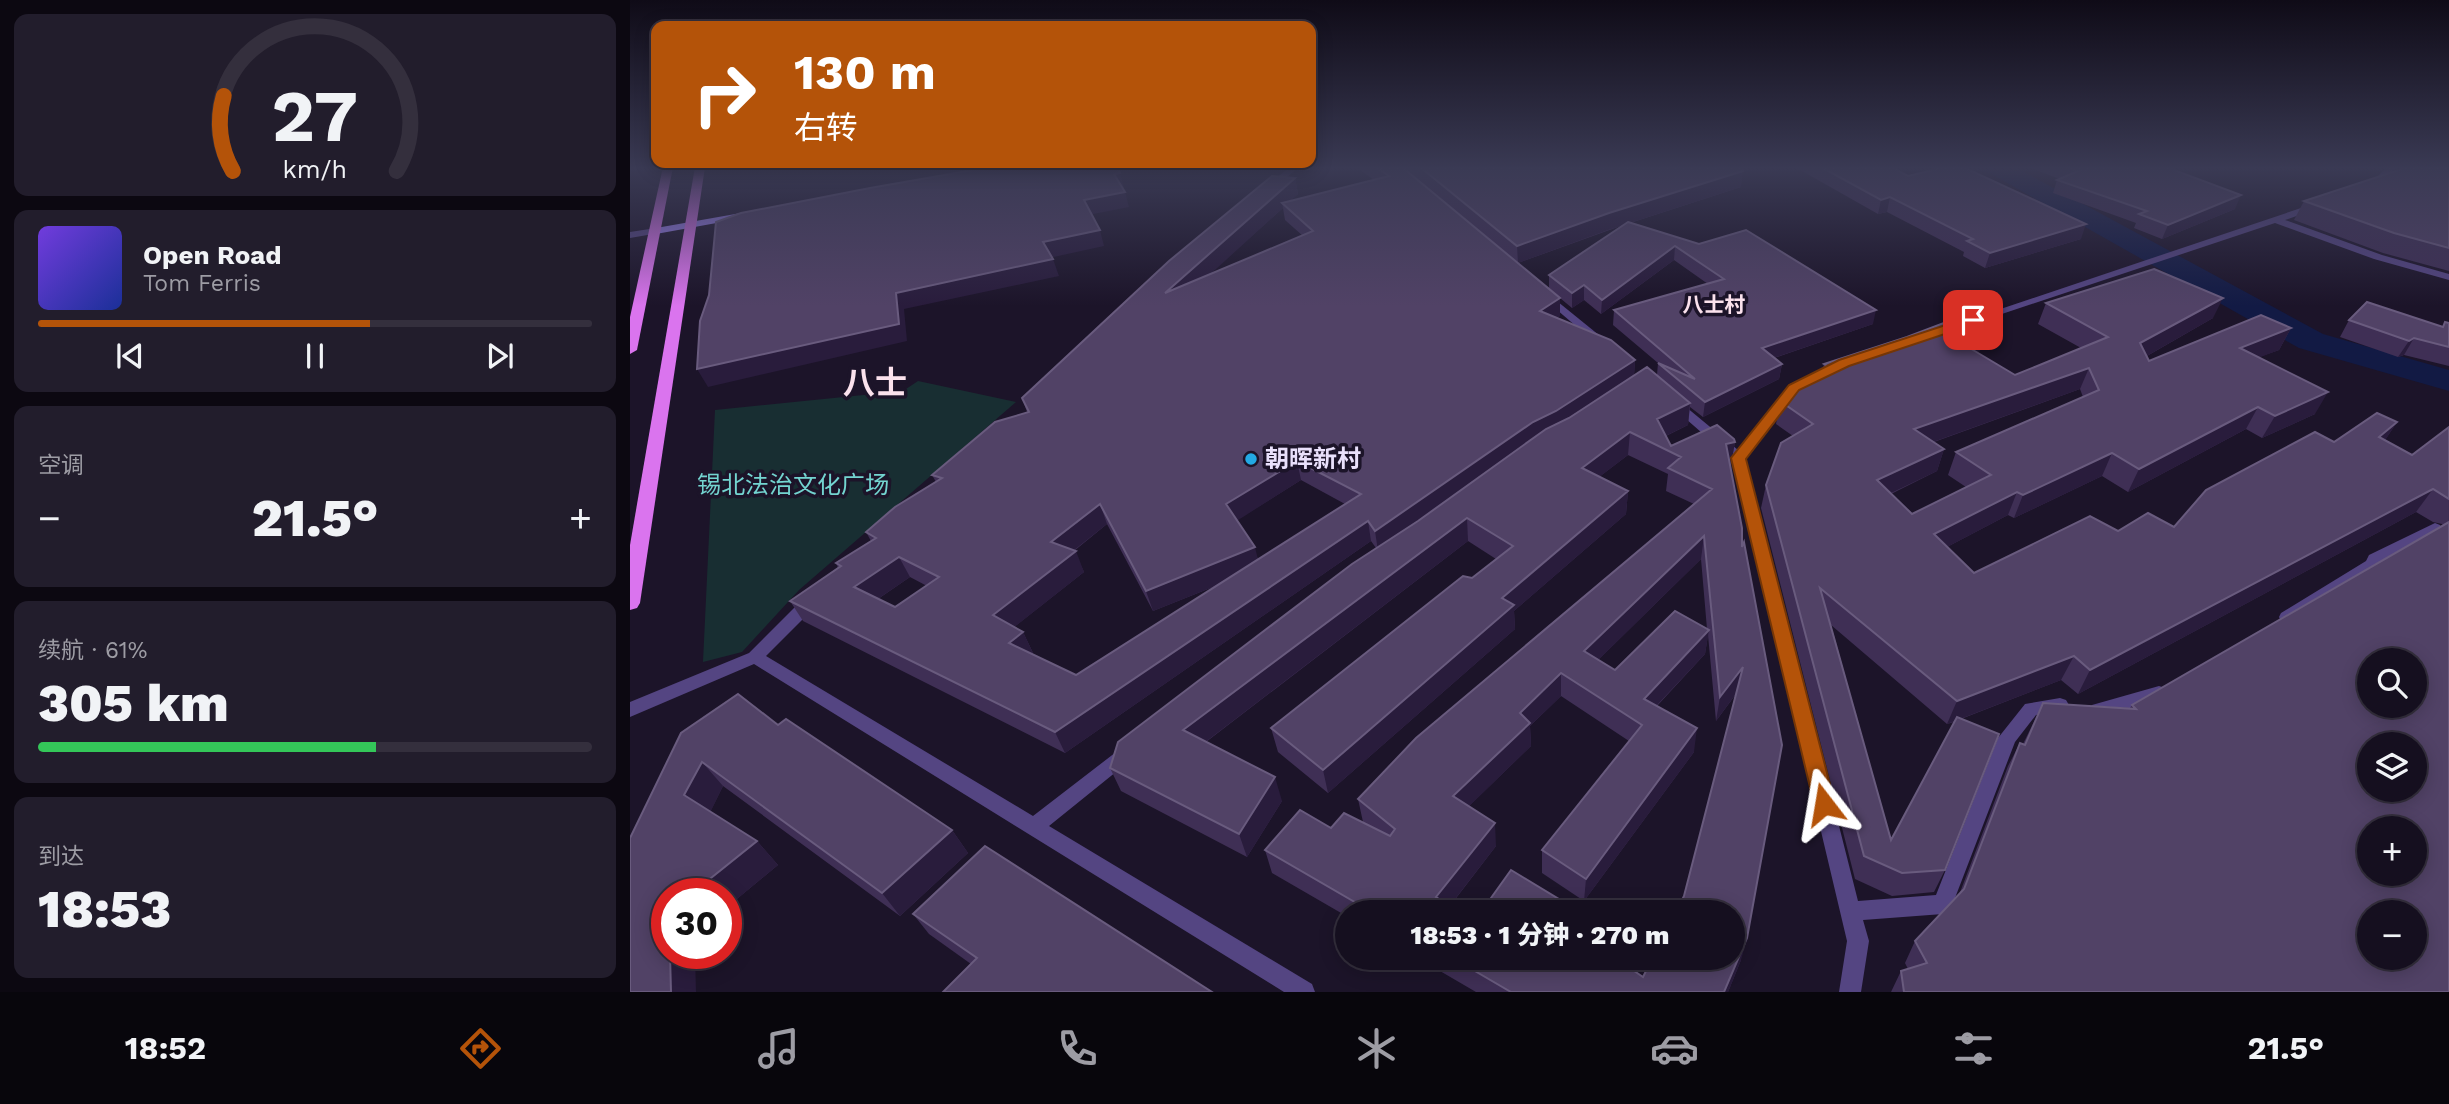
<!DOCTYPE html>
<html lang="zh">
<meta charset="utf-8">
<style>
body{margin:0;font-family:"Work Sans","Noto Sans SC",sans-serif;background:#221d2c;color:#f1f3f6;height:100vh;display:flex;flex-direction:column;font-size:26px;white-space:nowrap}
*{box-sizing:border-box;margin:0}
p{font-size:23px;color:#9d9ca4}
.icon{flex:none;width:38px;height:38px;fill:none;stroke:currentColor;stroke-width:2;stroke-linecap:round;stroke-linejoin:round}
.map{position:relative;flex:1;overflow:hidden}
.sheet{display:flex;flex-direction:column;gap:14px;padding:14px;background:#0c0811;width:630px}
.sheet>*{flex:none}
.hud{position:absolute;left:21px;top:21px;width:665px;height:147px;border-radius:14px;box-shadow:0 4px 18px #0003,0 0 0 2px #342f3d;background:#b45309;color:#fff;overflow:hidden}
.buttons{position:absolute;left:1727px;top:648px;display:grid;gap:14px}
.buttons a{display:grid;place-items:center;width:70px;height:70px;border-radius:50%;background:#150f1f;box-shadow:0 4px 18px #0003,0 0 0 2px #342f3d;font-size:35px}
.speed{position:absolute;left:21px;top:878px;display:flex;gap:14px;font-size:35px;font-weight:700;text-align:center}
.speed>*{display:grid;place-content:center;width:91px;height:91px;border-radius:50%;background:#150f1f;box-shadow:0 4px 18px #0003,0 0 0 2px #342f3d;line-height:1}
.speed .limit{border:10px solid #d22;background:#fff;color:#111}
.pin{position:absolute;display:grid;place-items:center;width:60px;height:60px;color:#fff;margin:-30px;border-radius:14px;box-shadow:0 4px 10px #0006}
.me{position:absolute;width:77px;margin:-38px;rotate:346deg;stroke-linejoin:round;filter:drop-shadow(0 0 5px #0008)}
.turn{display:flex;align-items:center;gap:24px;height:147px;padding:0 28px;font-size:32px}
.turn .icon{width:91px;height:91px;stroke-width:2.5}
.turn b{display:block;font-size:49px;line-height:60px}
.big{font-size:52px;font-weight:800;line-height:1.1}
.sheet .tile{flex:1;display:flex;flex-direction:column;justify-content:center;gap:10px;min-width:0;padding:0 24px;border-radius:14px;background:#221d2c}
.sheet .dial{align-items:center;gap:0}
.dial svg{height:182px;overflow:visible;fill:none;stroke:#342f3d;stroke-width:7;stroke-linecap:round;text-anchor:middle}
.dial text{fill:#f1f3f6;stroke:none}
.song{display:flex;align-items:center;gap:21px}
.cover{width:84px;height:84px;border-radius:10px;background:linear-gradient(135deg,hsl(260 70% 55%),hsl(230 70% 35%))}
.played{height:7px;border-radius:4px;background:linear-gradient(90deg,#b45309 60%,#342f3d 60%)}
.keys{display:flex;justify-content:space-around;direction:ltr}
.heat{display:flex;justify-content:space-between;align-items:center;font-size:38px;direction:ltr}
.charge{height:10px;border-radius:5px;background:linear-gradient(90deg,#34c759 61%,#342f3d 0)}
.trip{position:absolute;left:705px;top:900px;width:410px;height:70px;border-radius:35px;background:#150f1f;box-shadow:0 4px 18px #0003,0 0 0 2px #342f3d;font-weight:800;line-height:70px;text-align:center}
.dock{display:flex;height:112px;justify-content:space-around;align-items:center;background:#08060c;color:#9d9ca4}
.dock .icon{width:49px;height:49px}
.dock .current{color:#b45309}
.dock b{font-size:32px;color:#f1f3f6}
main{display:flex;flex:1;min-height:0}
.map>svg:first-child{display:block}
.green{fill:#182e32}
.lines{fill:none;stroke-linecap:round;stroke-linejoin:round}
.river{fill:#121a44;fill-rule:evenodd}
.street{fill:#544582;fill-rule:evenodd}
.secondary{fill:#9c82f0;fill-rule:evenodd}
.primary{fill:#da74ee;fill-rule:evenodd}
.wall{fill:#3f2f55;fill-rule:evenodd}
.shaded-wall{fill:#291c3c}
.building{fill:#514266;stroke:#695b7e;stroke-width:2;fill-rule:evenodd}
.route{fill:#b45309;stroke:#753606;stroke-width:2}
.poi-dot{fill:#23a9e4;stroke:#1c1429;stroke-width:2.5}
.labels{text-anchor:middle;stroke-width:7;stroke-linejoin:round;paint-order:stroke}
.far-neighbourhood-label{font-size:21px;font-weight:bold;fill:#fbe2ed;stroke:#1c1429}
.poi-label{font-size:24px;font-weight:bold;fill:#e9e0fb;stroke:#1c1429;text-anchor:start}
.park-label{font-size:24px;fill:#73d4d0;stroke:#1c1429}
.district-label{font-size:32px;font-weight:bold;fill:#fbe2ed;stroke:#1c1429}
</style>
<main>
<section class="sheet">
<div class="tile dial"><svg viewBox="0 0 100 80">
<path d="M14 69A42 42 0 1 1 86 69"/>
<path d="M14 69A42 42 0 0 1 10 36" stroke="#b45309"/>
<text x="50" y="56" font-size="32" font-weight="700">27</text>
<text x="50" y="72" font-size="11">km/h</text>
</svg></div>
<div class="tile">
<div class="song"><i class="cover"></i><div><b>Open Road</b><p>Tom Ferris</p></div></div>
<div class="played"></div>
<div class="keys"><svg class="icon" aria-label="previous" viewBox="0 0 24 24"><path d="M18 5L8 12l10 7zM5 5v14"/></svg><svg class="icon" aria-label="pause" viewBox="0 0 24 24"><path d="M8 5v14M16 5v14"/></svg><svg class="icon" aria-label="next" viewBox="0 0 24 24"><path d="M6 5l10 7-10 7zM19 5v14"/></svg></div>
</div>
<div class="tile"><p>空调</p>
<div class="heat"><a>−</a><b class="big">21.5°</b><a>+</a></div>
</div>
<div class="tile"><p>续航 · 61%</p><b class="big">305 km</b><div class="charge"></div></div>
<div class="tile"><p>到达</p><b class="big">18:53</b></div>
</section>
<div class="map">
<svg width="1819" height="992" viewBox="0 0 1819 992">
<rect width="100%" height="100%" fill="#1c1429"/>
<!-- green -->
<path class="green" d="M288 381 386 402 169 590 112 652 73 662 85 410 273 391Z"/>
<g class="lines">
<!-- river -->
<path class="river" d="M1355 167H1385L1693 334 1819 370V391L1669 348 1358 172Z"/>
<!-- street -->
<g class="street">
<path d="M660 167H669L642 190H636V186Z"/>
<path d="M1757 167H1766L1747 187H1741V183Z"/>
<path d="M1686 203 1691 206 1689 208 1655 220 1752 255 1819 274V280L1744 259 1645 223 1327 329H1319L1317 327Z"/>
<path d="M26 228 29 229V233L0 238V232Z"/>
<path d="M917 293 975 340V344H967L913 298 912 296Z"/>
<path d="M1208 362 1214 366 1212 369 1168 390 1116 458 1228 901 1306 895 1368 738 1395 704 1430 698 1436 700 1439 705 1436 710 1406 715 1385 742 1320 911 1313 914 1233 920 1239 941 1231 992H1209L1217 941 1103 460 1040 405 1042 402H1050L1108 450 1160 384Z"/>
<path d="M1805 523 1810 525 1812 528 1810 531 1752 562 1749 567 1663 621H1651L1649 617 1651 613 1736 561 1739 555Z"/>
<path d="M182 594 188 596 190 600 188 604 136 656 403 816 490 749 496 746 502 749 505 754 502 759 419 826 682 984 685 992H654L124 664 0 717V702L119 653 176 596Z"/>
<path d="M1529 686 1535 688 1538 693 1535 698 1475 717 1462 715 1459 710 1462 705Z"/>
</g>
<!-- secondary -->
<path class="secondary" d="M111 213 114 214V218L26 234 21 231 26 228Z"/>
<!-- primary -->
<g class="primary">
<path d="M33 167H43L7 350 0 354V317Z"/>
<path d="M65 167H75L10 603 7 608 0 610V545Z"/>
</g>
</g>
<!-- wall -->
<g class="wall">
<path d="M726 167H1112L1111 187 1000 223 1243 324 1144 358 1152 364 1149 379 1073 417 1060 407 1058 425 1036 436 1041 446 1105 442 1101 464 1100 465 1112 528 1111 960 1098 992H846L786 957H984L1013 977 1054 896 1106 694 1086 721 1078 635 1075 654 1027 706 1064 752 954 901 912 873V850L999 741 931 696 900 726 901 746 839 806 866 846 820 906 829 912H718V917L642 873 635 850 701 828 733 822 728 799 1064 504 1036 491 1038 474 998 455 969 477 998 491 996 514 884 611 885 629 698 793 648 752 641 728 842 578 866 559 838 541 576 742 652 801 617 857 491 791 480 768 746 548 741 541 435 753 173 621 160 601 208 568 206 563 241 541 236 532 306 482 302 475 397 412 392 398 665 178 668 194 660 201 744 180ZM653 208 655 220 673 236 579 274ZM996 224 919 275V289L888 263ZM1044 260 1078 284 984 310 983 325 1028 363 1027 375H1004L1005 360 926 318 930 316V298L942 308 954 300 971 314ZM671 480 715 504 628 559 607 520ZM477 524 523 611 588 585 446 675 401 654 403 653 393 632 384 627 454 572 444 551ZM1071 559 1077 629 985 670 968 660ZM280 577 297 586 265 607 248 599Z"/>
<path d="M1165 167H1261L1278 176 1451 239 1355 268 1333 256 1334 252 1257 212 1248 214Z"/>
<path d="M1404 167H1544L1542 169 1605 209 1532 239 1504 228 1506 223 1423 193 1427 180 1430 179 1403 169Z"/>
<path d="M1819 167V271L1753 253 1664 220 1674 201Z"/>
<path d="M1416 303 1583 318 1517 356 1519 361 1661 328 1649 350 1629 357 1685 414 1632 438 1616 429 1498 492 1472 476 1384 518 1378 515 1317 547 1344 573 1488 531 1544 527 1704 442 1767 422 1755 440 1782 455 1819 427V992H1261L1271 971 1278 969 1275 963 1285 941 1329 895 1378 766 1390 743 1393 744 1413 703 1500 708 1502 705 1813 525 1812 524 1803 522 1786 512 1448 694 1431 680 1331 719 1315 870 1304 892 1262 896 1225 879 1131 508 1136 485 1163 436 1146 424 1150 401 1191 376 1194 364 1350 351 1346 352 1385 375 1451 348 1408 324ZM1450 389 1453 397 1326 452 1318 475 1336 487 1282 514 1261 494 1307 471 1314 449 1304 442ZM1201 625 1317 724 1324 722 1261 840Z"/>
<path d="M1719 320 1812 327 1815 322 1819 323V366L1774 355 1768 357 1710 337Z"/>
<path d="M51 733 322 830 338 853 270 916 93 786 80 812 127 841 148 865 96 908V894Z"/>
<path d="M283 914 582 992 341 964 299 934Z"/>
</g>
<!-- shaded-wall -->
<g class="shaded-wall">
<path d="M485 167H511L487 172Z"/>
<path d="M1113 171 1111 187 978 230 888 263 887 246 979 213Z"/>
<path d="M490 173 494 188 488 189 484 174Z"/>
<path d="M665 178 668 194 655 206 652 203 653 208 540 311 535 293Z"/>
<path d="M495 192 499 207 458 215 454 200Z"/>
<path d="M1611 195 1605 209 1532 239 1538 225Z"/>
<path d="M1260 197 1257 212 1248 214 1251 200Z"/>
<path d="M1456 224 1451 239 1355 268 1360 253Z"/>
<path d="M470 230 474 246 419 258 413 242Z"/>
<path d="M1045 246 1044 260 971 314 972 300Z"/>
<path d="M423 259 429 276 274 309 277 341 78 387 67 369 266 293Z"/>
<path d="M954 285V300L942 308V293Z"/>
<path d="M930 298V316L910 329V311Z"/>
<path d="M1593 298 1583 318 1501 365 1510 343Z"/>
<path d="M1246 310 1243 324 1129 363 1132 348Z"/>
<path d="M1661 328 1649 350 1599 369 1610 348Z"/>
<path d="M1357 330 1350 351 1321 363 1328 341Z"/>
<path d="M1784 338 1774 355 1768 357 1779 341Z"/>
<path d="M1005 360 1004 379 748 551 745 531 903 422Z"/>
<path d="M1152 364 1149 379 1073 417 1075 402Z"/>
<path d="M1459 368 1450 389 1278 451 1284 429Z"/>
<path d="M1698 392 1685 414 1632 438 1645 416Z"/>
<path d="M1060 403 1058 425 1025 441 1027 419Z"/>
<path d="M1628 407 1616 429 1498 492 1509 469Z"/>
<path d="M1767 422 1752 445 1749 437Z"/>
<path d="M1000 432 998 455 951 491 952 468Z"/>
<path d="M1105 442 1101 464 1093 466 1096 444Z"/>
<path d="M1314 449 1307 471 1240 503 1247 480Z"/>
<path d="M1482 453 1472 476 1384 518 1393 495Z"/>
<path d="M667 461 671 480 602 524 596 504Z"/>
<path d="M1803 489 1786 512 1448 694 1460 670Z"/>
<path d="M998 491 996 514 884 611 885 629 698 793 693 770 872 598Z"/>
<path d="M1387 492 1378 515 1296 558 1304 534Z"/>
<path d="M470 504 477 524 429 562 421 542Z"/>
<path d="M837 518 838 541 561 753 553 730Z"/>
<path d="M738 521 741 541 435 753 425 732Z"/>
<path d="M1074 536 1071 559 953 675 954 651Z"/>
<path d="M625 547 630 568 523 611 516 591Z"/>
<path d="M446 551 454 572 373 636 363 615Z"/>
<path d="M269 557 280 577 236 607 224 587Z"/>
<path d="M1079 630 1075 654 1011 722 1014 699Z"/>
<path d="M393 632 403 653 389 663 379 643Z"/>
<path d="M1444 656 1431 680 1317 724 1327 701Z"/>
<path d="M1113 667 1108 691 1086 721 1090 697Z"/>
<path d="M931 673V696L900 726 901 746 826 819 823 796 890 713Z"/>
<path d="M1067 728 1064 752 954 901 956 879Z"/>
<path d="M72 762 93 786 77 819 54 795Z"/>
<path d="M645 777 652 801 617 857 609 834Z"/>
<path d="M865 823 866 846 815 912 806 897Z"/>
<path d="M322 830 338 853 270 916 252 893Z"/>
<path d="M127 841 148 865 96 908V894H61Z"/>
<path d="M932 901V912H927Z"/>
<path d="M1117 938 1111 960 1098 992H1094Z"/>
<path d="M40 954H65L66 992H41Z"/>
</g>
<!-- building -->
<g class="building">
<path d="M360 167H487L490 173 484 174 495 192 454 200 470 230 413 242 423 259 266 293 269 324 67 369 70 321 79 295 86 222 111 213 240 188Z"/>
<path d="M746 167H772L930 298 910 311 981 340 1005 360 926 411 903 422 745 531 738 521 425 732 160 601 211 566 206 563 246 538 236 532 265 507 312 478 302 475 365 422 399 412 392 398 539 261 642 176 665 178 535 293 683 231 652 203 759 176ZM667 461 731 494 446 675 379 643 393 632 363 615 446 551 421 542 470 504 516 591 625 547 596 504ZM269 557 309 577 265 607 224 587Z"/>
<path d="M790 167H1112L1113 171 979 213 887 246Z"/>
<path d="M1191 167H1261L1278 176 1316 167H1333L1456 224 1360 253 1337 241 1343 239 1260 197 1251 200Z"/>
<path d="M1437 167H1536L1611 195 1538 225 1509 214 1517 211 1427 180 1448 171Z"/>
<path d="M1778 167H1819V248L1764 233 1674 201Z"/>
<path d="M998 222 1069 244 1116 230 1246 310 1132 348 1152 364 1075 402 1028 363 1065 379 984 310 1094 279 1045 246 972 300 954 285 942 293 919 275Z"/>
<path d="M1524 269 1593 298 1510 343 1519 361 1631 315 1661 328 1610 348 1698 392 1645 416 1628 407 1509 469 1482 453 1393 495 1387 492 1304 534 1344 573 1460 516 1488 531 1518 513 1544 527 1576 490 1685 432 1704 442 1747 413 1767 422 1749 437 1782 455 1819 427V499L1803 489 1460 670 1444 656 1327 701 1190 588 1261 840 1327 717 1369 734 1315 870 1272 873 1234 856 1136 485 1151 443 1183 424 1150 401 1157 392 1204 370 1194 364 1277 337 1332 316 1357 330 1328 341 1385 375 1478 337 1416 303ZM1459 368 1469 390 1326 452 1361 475 1282 514 1247 480 1314 449 1284 429Z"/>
<path d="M1737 302 1813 327 1815 322 1819 323V347L1784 338 1779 341 1719 320Z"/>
<path d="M1017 367 1060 403 1027 419 1041 446 1087 425 1104 439 1105 442 1096 444 1112 528V547L1114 542 1152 745 1117 938 1094 992H881L821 957H984L1013 977 1023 957H1102V912H1046L1054 896 1113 667 1090 697 1074 536 954 651 985 670 1045 611 1079 630 1014 699 1067 728 956 879 912 850 1012 725 931 673 890 713 900 723 823 796 865 823 806 897 829 912H742L635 850 670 810 701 828 714 813 760 836 765 829 728 799 786 738 1082 489 1038 468 1051 457 1000 432 952 468 998 491 872 598 884 605 693 770 641 728 833 576 842 578 883 546 837 518 553 730 645 777 609 834 480 768 488 742 722 564 788 521 916 429 939 418Z"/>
<path d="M1819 522V992H1274L1271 971 1297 963 1285 941 1334 889 1390 743 1395 745 1413 703 1506 709 1502 705ZM1740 660H1785V705H1740ZM1740 744H1785V789H1740ZM1740 828H1785V873H1740ZM1740 912H1785V957H1740Z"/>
<path d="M108 694 148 725 156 719 322 830 252 893 72 762 54 795 127 841 61 894H37V954H40L41 992H0V838L51 733Z"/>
<path d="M355 846 582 992H313L347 958 283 914Z"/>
<path d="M881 870 932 901 927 912H851Z"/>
</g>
<!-- sky -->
<linearGradient id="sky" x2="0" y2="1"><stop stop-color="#0f0b17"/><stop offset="0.55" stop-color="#3a3a54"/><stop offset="1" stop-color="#3a3a54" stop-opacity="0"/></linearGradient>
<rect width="1819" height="306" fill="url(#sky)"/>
<!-- route -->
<path class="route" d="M1343 316 1349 320 1348 323 1219 366 1169 390 1116 459 1205 804 1202 811 1194 814 1187 811 1184 804 1101 458 1159 385 1209 360Z"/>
<!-- markers -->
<circle class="poi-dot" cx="621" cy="459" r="7"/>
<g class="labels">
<!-- far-neighbourhood labels -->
<g class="far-neighbourhood-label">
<text x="1084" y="312">八士村</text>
</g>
<!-- poi labels -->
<g class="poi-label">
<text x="635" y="467">朝晖新村</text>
</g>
<!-- park labels -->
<g class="park-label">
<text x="163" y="493">锡北法治文化广场</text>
</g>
<!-- district labels -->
<g class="district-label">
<text x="245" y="394">八士</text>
</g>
</g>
</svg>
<div class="buttons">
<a><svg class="icon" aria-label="search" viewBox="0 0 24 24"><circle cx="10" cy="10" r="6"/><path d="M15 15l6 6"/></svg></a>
<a><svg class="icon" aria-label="layers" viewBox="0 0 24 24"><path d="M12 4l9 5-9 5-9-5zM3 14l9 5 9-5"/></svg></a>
<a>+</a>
<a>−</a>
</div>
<div class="speed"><div class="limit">30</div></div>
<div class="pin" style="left:1343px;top:320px;background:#d93025"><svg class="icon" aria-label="arrive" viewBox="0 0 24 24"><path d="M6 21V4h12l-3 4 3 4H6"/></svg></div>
<svg class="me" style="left:1194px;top:804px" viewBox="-20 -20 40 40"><path d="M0-17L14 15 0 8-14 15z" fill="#b45309" stroke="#fff" stroke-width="4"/></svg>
<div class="trip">18:53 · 1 分钟 · 270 m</div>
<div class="hud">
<div class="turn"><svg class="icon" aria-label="right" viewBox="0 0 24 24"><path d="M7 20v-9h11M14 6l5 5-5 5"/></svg><div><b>130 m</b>右转</div></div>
</div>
</div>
</main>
<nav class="dock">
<b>18:52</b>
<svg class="icon current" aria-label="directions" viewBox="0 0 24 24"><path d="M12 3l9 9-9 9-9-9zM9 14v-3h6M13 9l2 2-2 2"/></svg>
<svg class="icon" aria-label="music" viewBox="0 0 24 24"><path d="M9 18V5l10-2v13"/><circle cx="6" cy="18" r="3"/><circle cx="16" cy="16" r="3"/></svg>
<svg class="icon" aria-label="phone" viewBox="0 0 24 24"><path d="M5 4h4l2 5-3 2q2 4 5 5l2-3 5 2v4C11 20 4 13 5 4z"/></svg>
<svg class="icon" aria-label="climate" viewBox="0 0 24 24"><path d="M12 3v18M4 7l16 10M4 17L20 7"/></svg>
<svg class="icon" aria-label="car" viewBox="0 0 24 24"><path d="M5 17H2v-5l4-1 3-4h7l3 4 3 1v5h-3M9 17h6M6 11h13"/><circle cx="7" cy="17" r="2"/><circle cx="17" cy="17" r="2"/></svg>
<svg class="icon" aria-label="filters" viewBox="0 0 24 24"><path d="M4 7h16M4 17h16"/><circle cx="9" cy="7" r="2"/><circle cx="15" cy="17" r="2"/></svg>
<b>21.5°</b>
</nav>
